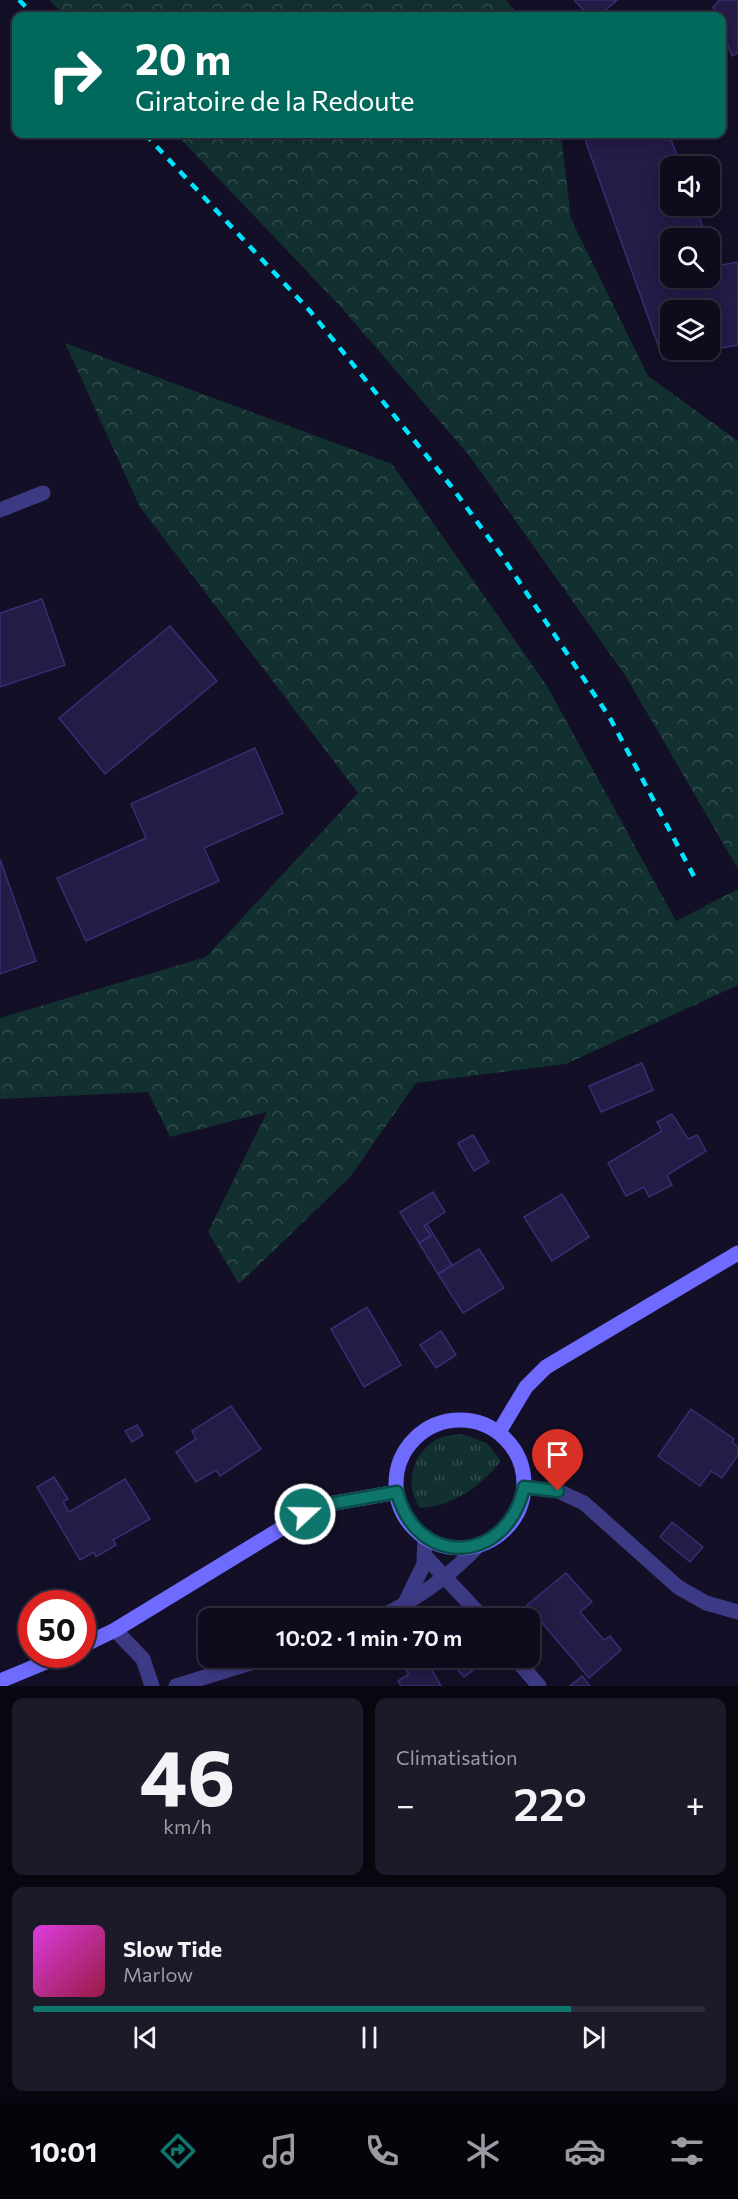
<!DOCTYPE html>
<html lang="fr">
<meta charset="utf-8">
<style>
body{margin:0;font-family:Commissioner,sans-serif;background:#1c1929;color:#f1f3f6;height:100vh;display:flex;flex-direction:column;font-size:22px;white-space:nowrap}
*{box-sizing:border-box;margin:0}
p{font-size:20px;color:#9b9ba3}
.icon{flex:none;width:33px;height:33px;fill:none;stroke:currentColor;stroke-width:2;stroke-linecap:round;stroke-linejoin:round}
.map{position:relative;height:1686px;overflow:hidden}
.details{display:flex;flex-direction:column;gap:12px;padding:12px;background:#08060f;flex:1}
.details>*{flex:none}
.top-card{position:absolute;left:12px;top:12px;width:714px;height:126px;border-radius:12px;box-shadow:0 3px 15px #0003,0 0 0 2px #2e2b3b;background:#00695c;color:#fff;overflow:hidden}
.buttons{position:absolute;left:660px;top:156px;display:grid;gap:12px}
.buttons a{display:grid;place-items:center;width:60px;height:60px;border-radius:12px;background:#0e0b1c;box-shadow:0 3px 15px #0003,0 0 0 2px #2e2b3b;font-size:30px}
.speed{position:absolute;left:18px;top:1590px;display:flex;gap:12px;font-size:30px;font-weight:700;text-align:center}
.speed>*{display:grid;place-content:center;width:78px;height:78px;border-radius:50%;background:#0e0b1c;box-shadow:0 3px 15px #0003,0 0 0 2px #2e2b3b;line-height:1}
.speed .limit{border:9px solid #d22;background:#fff;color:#111}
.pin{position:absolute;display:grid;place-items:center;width:51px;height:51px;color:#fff;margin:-62px -26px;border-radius:50% 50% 50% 0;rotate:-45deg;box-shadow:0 0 6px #0007}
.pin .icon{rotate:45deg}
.me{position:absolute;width:66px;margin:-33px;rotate:69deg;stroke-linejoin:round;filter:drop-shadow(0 0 4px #0008)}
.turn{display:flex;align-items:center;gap:21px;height:126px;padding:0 24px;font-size:27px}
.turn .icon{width:78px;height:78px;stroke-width:2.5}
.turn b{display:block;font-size:42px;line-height:51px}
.big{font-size:45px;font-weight:600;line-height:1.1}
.details .card{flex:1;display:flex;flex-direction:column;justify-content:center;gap:9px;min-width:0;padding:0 21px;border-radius:12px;background:#1c1929}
.details .dial{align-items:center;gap:0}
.dial b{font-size:78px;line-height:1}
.song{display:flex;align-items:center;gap:18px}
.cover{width:72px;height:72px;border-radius:9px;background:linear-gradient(135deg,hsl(300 70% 55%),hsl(340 70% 35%))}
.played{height:6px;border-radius:3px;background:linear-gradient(90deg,#0f766e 80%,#2e2b3b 80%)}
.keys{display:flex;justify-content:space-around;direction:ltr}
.heat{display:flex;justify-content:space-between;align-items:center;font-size:33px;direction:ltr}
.details .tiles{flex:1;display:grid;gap:12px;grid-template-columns:1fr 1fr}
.card:last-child{grid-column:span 2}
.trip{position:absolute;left:198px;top:1608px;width:342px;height:60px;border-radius:12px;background:#0e0b1c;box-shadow:0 3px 15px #0003,0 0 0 2px #2e2b3b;font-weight:600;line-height:60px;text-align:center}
.tab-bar{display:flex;height:96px;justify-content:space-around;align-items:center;background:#06040b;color:#9b9ba3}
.tab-bar .icon{width:42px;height:42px}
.tab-bar .on{color:#0f766e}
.tab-bar b{font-size:27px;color:#f1f3f6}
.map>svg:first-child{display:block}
.grass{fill:url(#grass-tufts)}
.forest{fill:url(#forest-crowns)}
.building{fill:#241b47;stroke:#3b2d73;stroke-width:1.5;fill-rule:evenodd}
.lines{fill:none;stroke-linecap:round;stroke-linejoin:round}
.minor{stroke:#3d3a85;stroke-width:15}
.secondary{stroke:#6f6bff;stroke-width:15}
.rail{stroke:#00e5ff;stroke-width:4.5;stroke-dasharray:9 8;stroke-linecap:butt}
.route-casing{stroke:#0a4d48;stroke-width:15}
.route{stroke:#0f766e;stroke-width:10}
</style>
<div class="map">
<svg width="738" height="1686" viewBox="0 0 738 1686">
<defs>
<pattern id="grass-tufts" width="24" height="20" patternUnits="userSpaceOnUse" patternTransform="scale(1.5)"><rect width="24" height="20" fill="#12302f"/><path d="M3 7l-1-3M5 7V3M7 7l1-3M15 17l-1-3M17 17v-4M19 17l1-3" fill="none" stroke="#344d4e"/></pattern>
<pattern id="forest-crowns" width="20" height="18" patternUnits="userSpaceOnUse" patternTransform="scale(1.5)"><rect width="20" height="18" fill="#12302f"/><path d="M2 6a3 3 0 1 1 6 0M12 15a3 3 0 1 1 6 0" fill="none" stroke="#344d4e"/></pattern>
</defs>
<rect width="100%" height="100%" fill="#130f26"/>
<!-- grass -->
<path class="grass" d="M462 1434 487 1443 501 1461C478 1488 456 1505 420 1508 404 1485 412 1456 434 1441 442 1436 453 1435 462 1434Z"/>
<!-- forest -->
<g class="forest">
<path d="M49 0H506L519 16H65Z"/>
<path d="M176 134H561L571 219 648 376 738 441V869L625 675 468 454 340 306Z"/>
<path d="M65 343 392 464 547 686 676 921 738 889V985L566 1064 416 1083 350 1177 239 1284 208 1232 267 1112 170 1137 148 1092 0 1099V1018L206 957 358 793 140 507Z"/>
</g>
<!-- building -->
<g class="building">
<path d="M574 0H617L599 16H589Z"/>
<path d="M720 0H738V53L732 56 722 30V16H716L713 7Z"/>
<path d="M583 134H669L681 166H670V206H695L707 238H670V278H710V244L717 266 738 262V345L663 359ZM670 310H710V350H670Z"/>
<path d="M42 599 65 665 0 687V613Z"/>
<path d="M170 626 217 681 105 774 59 718Z"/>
<path d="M255 748 283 813 204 848 219 881 86 941 57 878 146 838 131 804Z"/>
<path d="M0 859 36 961 0 974Z"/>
<path d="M642 1063 653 1090 601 1112 589 1086Z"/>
<path d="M672 1114 688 1139 697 1135 706 1151 667 1175 672 1185 649 1197 644 1187 626 1196 608 1163 662 1131 657 1122Z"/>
<path d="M473 1135 489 1162 474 1171 458 1143Z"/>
<path d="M433 1192 445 1212 424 1226 431 1236 419 1243 400 1212Z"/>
<path d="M562 1194 589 1237 552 1261 524 1217Z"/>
<path d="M427 1224 452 1265 438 1274 419 1243 431 1236 424 1226Z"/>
<path d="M479 1249 504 1288 463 1313 438 1274Z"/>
<path d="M367 1307 401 1365 364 1387 331 1329Z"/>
<path d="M441 1331 456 1355 436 1368 420 1345Z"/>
<path d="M231 1406 261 1449 220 1476 216 1470 196 1482 176 1452 196 1439 192 1431Z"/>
<path d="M691 1409 734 1439 732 1442 738 1447V1455L722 1478 711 1471 700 1486 658 1456Z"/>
<path d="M137 1425 143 1435 132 1442 125 1431Z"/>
<path d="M54 1477 68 1499 63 1502 69 1512 125 1479 150 1519 113 1540 116 1545 96 1557 94 1552 80 1560 37 1487Z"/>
<path d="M672 1522 703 1547 690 1562 660 1537Z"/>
<path d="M566 1573 592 1602 580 1612 604 1640 610 1636 621 1650 589 1678 527 1605Z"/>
<path d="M448 1608 456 1618H424Z"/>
<path d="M447 1658H478L469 1665 473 1670 464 1677Z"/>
<path d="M426 1659 441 1686H401L398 1681 409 1674 406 1670Z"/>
<path d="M582 1676 590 1686H570Z"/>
</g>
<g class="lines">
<!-- minor -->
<g class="minor">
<path d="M0 510 43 493"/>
<path d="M524 1487 558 1491 584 1503 678 1587 706 1603 738 1612"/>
<path d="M424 1555 483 1618"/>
<path d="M404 1605 424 1564 425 1537"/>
<path d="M378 1618C416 1600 450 1576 479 1545"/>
<path d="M115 1630 143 1659 152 1686"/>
<path d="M515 1658 539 1686"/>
<path d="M176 1686 267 1658"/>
</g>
<!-- secondary -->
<g class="secondary">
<circle cx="460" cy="1484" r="64"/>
<path d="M499 1432 526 1387 546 1367 738 1253"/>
<path d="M82 1646 115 1630 318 1506 397 1492"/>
<path d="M0 1681 65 1654"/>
</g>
<!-- rail -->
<g class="rail">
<path d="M19 0 35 16"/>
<path d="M145 134 310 311 451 486 502 556 610 718 697 882"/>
</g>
</g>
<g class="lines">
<defs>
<path id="route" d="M305 1514 318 1506 397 1492C417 1569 507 1565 524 1487L558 1491"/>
</defs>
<!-- route casing -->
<use href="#route" class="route-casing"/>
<!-- route -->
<use href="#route" class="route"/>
</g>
</svg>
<div class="buttons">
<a><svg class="icon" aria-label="sound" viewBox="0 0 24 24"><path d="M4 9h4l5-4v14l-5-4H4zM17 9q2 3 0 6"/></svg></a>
<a><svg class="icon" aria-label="search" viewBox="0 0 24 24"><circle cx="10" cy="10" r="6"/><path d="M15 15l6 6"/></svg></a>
<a><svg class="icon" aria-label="layers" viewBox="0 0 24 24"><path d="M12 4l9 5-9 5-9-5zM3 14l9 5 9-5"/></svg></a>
</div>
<div class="speed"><div class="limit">50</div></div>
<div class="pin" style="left:558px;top:1491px;background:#d93025"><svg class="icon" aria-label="arrive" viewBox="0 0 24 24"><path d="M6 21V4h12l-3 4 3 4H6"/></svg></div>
<svg class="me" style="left:305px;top:1514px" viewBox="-20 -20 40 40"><circle r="17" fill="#0f766e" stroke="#fff" stroke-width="3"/><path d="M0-11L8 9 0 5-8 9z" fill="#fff"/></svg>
<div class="trip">10:02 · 1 min · 70 m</div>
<div class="top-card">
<div class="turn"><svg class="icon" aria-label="right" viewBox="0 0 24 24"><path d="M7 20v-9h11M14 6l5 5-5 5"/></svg><div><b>20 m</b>Giratoire de la Redoute</div></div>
</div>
</div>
<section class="details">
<div class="tiles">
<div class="card dial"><b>46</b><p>km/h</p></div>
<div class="card"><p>Climatisation</p>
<div class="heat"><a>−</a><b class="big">22°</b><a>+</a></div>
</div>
<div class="card">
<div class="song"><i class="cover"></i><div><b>Slow Tide</b><p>Marlow</p></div></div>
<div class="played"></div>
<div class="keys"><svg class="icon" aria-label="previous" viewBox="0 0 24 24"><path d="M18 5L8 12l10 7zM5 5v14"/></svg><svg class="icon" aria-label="pause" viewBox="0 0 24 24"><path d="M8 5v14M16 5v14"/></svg><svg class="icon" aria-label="next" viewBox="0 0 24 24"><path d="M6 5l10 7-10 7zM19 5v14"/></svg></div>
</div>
</div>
</section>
<nav class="tab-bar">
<b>10:01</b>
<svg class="icon on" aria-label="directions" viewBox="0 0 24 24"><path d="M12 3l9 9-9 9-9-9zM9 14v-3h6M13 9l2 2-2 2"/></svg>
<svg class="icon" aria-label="music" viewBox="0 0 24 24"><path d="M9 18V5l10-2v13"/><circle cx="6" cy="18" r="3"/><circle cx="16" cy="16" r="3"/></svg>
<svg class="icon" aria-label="phone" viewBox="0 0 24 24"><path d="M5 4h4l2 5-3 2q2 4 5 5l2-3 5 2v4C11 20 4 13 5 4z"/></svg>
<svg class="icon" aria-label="climate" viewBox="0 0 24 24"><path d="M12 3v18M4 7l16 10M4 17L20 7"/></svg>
<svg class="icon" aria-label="car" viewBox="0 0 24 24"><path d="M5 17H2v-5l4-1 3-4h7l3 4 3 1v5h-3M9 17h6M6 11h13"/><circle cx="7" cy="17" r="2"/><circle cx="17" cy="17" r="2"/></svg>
<svg class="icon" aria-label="filters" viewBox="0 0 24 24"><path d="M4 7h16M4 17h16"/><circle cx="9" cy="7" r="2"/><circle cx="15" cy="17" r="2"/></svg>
</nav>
